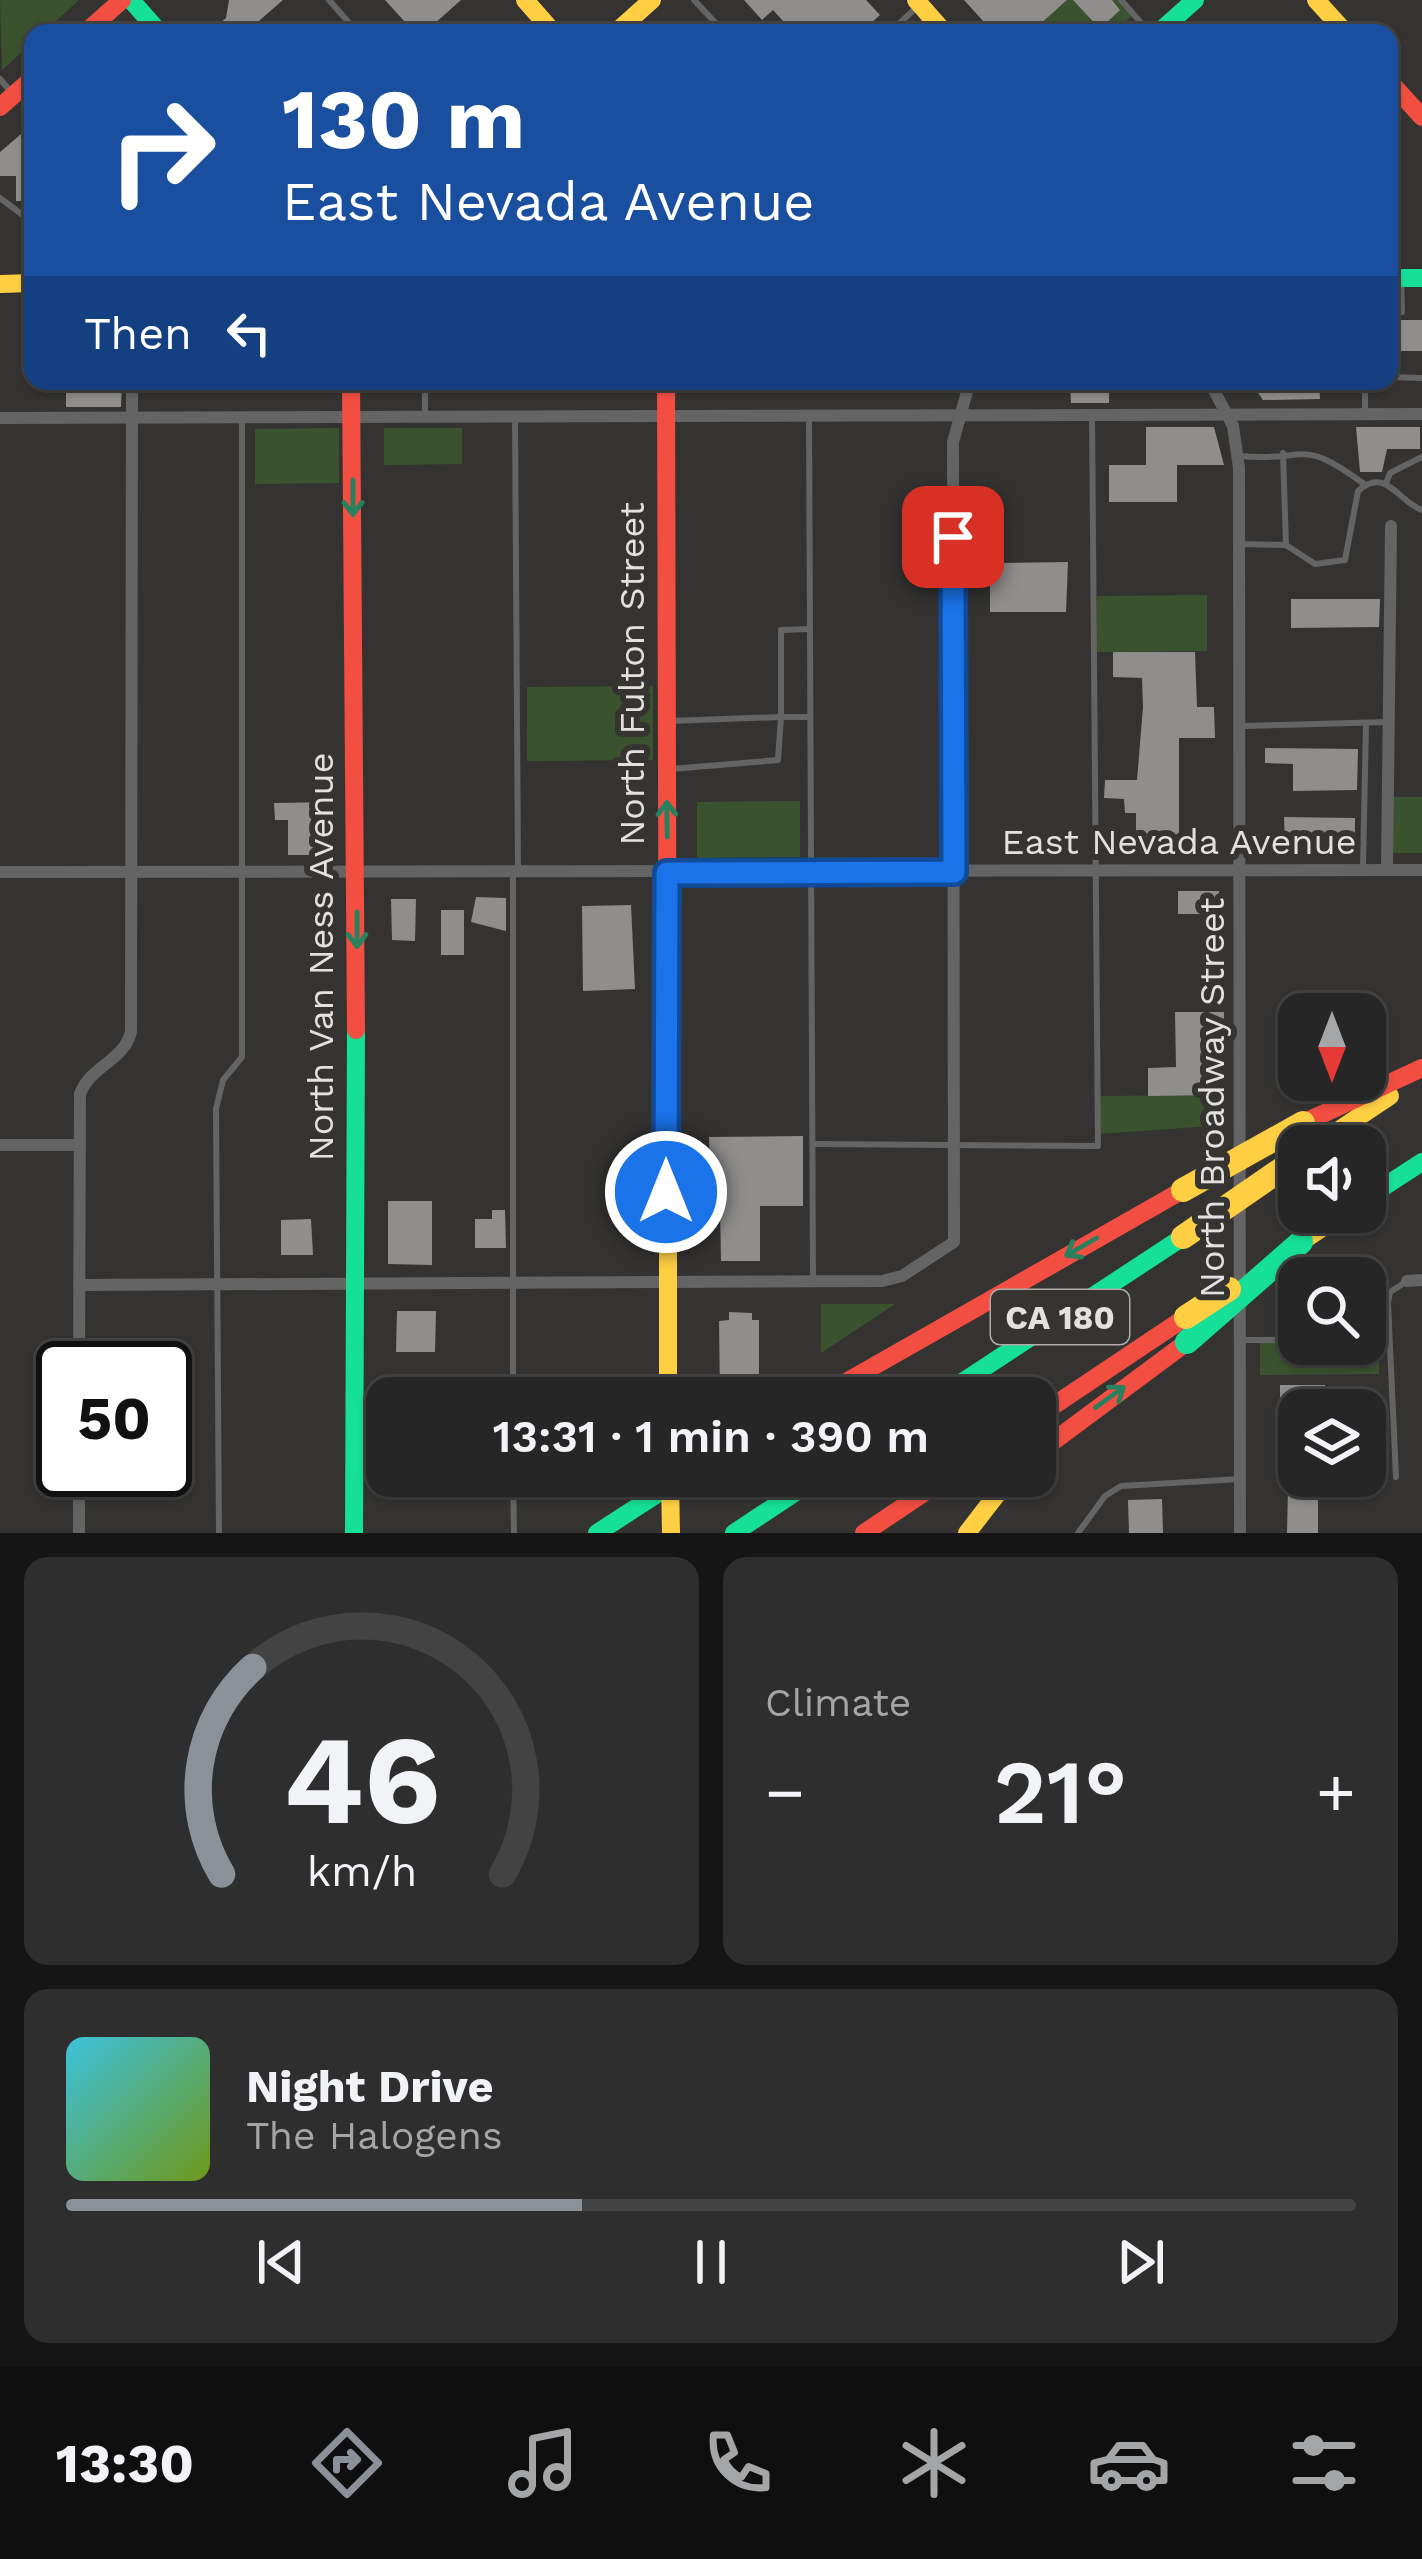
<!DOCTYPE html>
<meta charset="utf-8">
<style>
body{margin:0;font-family:"Work Sans",sans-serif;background:#2f2e2e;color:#f1f3f6;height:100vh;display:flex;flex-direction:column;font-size:45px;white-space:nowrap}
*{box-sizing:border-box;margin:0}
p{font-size:39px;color:#a4a5a7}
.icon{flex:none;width:66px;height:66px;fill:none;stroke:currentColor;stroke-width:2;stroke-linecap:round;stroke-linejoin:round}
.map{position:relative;height:1533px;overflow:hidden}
.sheet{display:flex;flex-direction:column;gap:24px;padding:24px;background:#151515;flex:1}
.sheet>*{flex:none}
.top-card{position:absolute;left:24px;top:24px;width:1374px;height:366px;border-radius:24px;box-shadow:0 3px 9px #0004,0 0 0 3px #434343;background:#1a4fa0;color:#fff;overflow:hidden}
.needle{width:78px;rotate:180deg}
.tools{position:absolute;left:1278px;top:993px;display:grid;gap:24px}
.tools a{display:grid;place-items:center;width:108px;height:108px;border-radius:24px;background:#272626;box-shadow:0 3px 9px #0004,0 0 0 3px #434343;font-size:60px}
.speed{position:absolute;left:36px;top:1341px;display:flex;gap:24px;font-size:60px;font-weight:700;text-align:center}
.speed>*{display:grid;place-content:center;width:156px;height:156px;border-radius:50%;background:#272626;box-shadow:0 3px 9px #0004,0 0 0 3px #434343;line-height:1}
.speed .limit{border:6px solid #111;border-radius:18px;background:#fff;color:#111}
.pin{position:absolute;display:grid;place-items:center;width:102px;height:102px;color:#fff;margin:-51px;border-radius:24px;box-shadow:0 6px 18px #0006}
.me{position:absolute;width:132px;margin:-66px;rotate:0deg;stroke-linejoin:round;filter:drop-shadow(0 0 9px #0008)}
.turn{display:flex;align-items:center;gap:42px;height:252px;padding:0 60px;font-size:54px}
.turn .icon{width:156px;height:156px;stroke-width:2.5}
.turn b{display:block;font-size:84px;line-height:102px}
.then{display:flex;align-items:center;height:114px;padding:0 60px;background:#0003;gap:24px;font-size:45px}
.big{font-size:90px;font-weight:600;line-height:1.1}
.sheet .card{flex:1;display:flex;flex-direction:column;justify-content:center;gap:18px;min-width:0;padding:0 42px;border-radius:24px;background:#2f2e2e}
.sheet .dial{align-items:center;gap:0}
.dial svg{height:312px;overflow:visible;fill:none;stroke:#434343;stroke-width:7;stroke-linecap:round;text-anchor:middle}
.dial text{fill:#f1f3f6;stroke:none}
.song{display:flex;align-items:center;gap:36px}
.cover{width:144px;height:144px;border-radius:18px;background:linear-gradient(135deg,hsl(190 70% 55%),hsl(80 70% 35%))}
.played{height:12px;border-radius:6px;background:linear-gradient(90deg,#8c9099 40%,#434343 40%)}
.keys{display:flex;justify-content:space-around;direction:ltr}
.heat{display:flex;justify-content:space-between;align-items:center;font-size:66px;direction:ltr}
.sheet .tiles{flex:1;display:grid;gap:24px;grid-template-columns:1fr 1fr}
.card:last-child{grid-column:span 2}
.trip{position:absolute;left:366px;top:1377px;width:690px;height:120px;border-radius:24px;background:#272626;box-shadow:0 3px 9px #0004,0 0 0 3px #434343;font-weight:600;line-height:120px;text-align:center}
.tabs{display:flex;height:192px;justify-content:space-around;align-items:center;background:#100f0f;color:#a4a5a7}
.tabs .icon{width:84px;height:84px}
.tabs .on{color:#8c9099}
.tabs b{font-size:54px;color:#f1f3f6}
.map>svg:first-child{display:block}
.green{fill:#3a522d}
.building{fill:#8f8e8d}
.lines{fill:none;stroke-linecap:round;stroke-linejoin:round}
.lane{stroke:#656464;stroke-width:6}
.street{stroke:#656464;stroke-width:12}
.fast{stroke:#16e098;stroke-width:18}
.slow{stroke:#ffcf43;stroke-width:18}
.jam{stroke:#f24e42;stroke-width:18}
.fast-bridge{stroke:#16e098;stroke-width:24}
.slow-bridge{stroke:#ffcf43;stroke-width:24}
.oneway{stroke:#27815f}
.route-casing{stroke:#114b97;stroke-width:30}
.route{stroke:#1a73e8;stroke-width:21}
.labels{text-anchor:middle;stroke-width:12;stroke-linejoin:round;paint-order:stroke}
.shield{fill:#353431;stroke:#aeadab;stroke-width:3}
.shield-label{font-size:33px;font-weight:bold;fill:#e2e1df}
.street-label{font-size:36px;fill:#e2e1df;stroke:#353431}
</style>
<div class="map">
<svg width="1422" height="1533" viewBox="0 0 1422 1533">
<rect width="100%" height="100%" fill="#343332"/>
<!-- green -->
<g class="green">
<path d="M0 0H79L43 33H33V42L2 70Z"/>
<path d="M967 0H1117L1132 16 1113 33H995Z"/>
<path d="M339 428V483L255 484V429Z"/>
<path d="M384 428H462V464L384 465Z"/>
<path d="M1207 595V651L1097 652V596Z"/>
<path d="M653 686V760L527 761V687Z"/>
<rect x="1386" y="797" width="36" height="56"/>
<path d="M800 801V857L697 858V802Z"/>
<path d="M1211 1095V1126L1098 1134V1096Z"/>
<path d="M1381 1286 1379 1374 1260 1375V1337L1299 1336V1344H1365V1298Z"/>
<path d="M821 1304H895L821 1353Z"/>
</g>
<!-- building -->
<g class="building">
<path d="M229 0H283L245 33H208L226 18Z"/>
<path d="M385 0H461L424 33H415Z"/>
<path d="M744 0H866L880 15 860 33H794L773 10 762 20Z"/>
<path d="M964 0H1067L1030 33H994Z"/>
<path d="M1073 0H1112L1120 10 1100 29Z"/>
<path d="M33 124V201H16V176H0V152Z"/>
<rect x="1389" y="320" width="33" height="31"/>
<path d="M66 381H122L121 407H66Z"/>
<path d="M1070 381H1109V403H1071Z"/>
<path d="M1250 381H1319L1320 399 1263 400Z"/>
<path d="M1146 427H1214L1224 465H1177V502H1109V465H1146Z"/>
<path d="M1356 427H1420V449H1387L1382 472H1360Z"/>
<path d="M1068 562 1066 612H990V563Z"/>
<path d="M1291 599H1380L1379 627 1291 628Z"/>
<path d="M1113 652H1195L1197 707H1214L1215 738H1179V835H1136V813H1125L1124 799 1104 798 1105 780H1137L1143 707 1142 678 1113 677Z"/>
<path d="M1265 748 1358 749 1357 790 1293 791V764L1265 763Z"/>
<path d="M331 802 329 855H288V820H275L274 803Z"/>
<path d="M1284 817 1355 818V847L1285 848Z"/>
<rect x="1178" y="891" width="41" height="23"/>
<path d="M476 897 506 898V931L471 922Z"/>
<path d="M391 899H416L415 941 392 940Z"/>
<path d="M631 905 635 989 583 991 582 906Z"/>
<rect x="441" y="910" width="23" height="45"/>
<path d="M1175 1012H1224V1030H1210V1067H1221V1095L1148 1096V1068L1176 1067Z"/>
<path d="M803 1136V1206H760V1261H721L720 1207H711L709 1137Z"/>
<path d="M388 1201H432V1265L388 1264Z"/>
<path d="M492 1210H505L506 1248H475V1219H492Z"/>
<path d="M311 1219 313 1255H281V1220Z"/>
<path d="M397 1311H436L435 1352H396Z"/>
<path d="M729 1312 752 1313V1320H759V1398H720L719 1321 729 1320Z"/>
<path d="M1280 1385H1325V1409L1299 1410V1476H1318V1533H1287L1288 1488H1280Z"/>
<path d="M1162 1499 1163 1533H1129L1128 1500Z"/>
</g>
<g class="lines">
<!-- lane -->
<g class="lane">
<path d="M329 0 358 33"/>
<path d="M694 0 725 33"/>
<path d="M1121 0 1150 33"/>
<path d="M889 33 917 7"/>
<path d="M910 33 926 20"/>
<path d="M0 79 11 92"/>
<path d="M0 198 28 219 33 279"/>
<path d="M1389 312H1402L1401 280"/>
<path d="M1389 377 1422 378"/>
<path d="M425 381V416"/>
<path d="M1365 381V411"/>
<path d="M809 415 813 1281"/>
<path d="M515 416 518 870"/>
<path d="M1283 453 1286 545"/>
<path d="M1240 456C1307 463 1298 435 1364 484"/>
<path d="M1387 481 1390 473 1422 457"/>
<path d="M1240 544 1286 545 1315 564 1345 560 1358 491C1386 466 1397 501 1422 510"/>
<path d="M807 717H781V630L808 629"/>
<path d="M669 721 781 717 778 760 671 769"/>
<path d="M1242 726 1388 722"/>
<path d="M1363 867 1366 724"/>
<path d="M513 874V1398"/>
<path d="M813 1144 1098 1146 1092 415"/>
<path d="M1365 1326 1389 1322"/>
<path d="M1240 1340H1299"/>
<path d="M513 1476 514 1533"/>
<path d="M1396 1477 1388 1303 1390 1292 1404 1283"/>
<path d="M219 1533 216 1109 223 1080 242 1057V417"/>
<path d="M1078 1533 1105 1496 1121 1486 1240 1479"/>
</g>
<!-- street -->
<g class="street">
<path d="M1209 381 1233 426 1239 468 1240 1533"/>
<path d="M0 418 1422 414"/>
<path d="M1387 870 1391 526"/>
<path d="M0 872 1422 870"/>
<path d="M0 1145H80"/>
<path d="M1407 1281 1422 1280"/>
<path d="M79 1285 882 1281 902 1276 954 1242 953 442 970 381"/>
<path d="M79 1368 80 1094C90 1066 124 1061 131 1032L132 381"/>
<path d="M79 1470V1533"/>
</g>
<!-- fast -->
<g class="fast">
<path d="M131 0 160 33"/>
<path d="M1158 33 1195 0"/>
<path d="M1389 278H1422"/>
<path d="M1365 1199 1422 1162"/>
<path d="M938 1398 1183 1237"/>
<path d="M671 1485 687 1476"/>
<path d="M354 1533 356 1030"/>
<path d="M597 1533 671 1485"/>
<path d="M734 1533 820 1476"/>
</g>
<!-- slow -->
<g class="slow">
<path d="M525 0 554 33"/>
<path d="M916 0 945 33"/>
<path d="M1316 0 1346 33"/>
<path d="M615 33 652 0"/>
<path d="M0 284 33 283"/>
<path d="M1315 1146 1390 1096"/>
<path d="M668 1172V1398"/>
<path d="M1301 1242 1346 1212"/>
<path d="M668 1390 674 1398"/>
<path d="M670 1481 671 1533"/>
<path d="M967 1533 1011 1476"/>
</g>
<!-- jam -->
<g class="jam">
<path d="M85 33 122 0"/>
<path d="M1389 81 1422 117"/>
<path d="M0 107 33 78"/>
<path d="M351 381 356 1030"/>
<path d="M666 381 668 1172"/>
<path d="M1303 1123 1422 1068"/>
<path d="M818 1398 1183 1190"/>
<path d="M1035 1418 1186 1317"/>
<path d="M1035 1455 1187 1342"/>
<path d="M864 1533 949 1476"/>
</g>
<!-- fast-bridge -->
<path class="fast-bridge" d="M1187 1342 1301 1242"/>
<!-- slow-bridge -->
<g class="slow-bridge">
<path d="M1183 1190 1303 1123"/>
<path d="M1183 1237 1299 1157"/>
<path d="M1186 1317 1229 1289"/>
</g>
</g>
<!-- one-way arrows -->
<defs><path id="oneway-shaft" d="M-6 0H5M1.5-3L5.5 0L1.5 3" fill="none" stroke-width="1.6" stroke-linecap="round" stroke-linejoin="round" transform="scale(3)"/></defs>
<g class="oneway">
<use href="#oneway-shaft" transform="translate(353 498) rotate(90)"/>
<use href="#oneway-shaft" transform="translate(667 819) rotate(-91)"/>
<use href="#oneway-shaft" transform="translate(357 930) rotate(90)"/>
<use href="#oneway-shaft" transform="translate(1081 1247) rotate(150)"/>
<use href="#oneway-shaft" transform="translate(1110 1397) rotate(-36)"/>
</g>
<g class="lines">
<defs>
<path id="route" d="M666 1192 667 873 954 872 953 537"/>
</defs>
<!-- route casing -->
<use href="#route" class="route-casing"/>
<!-- route -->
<use href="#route" class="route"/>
</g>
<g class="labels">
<!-- shield labels -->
<rect class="shield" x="991" y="1290" width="138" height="54" rx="9"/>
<g class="shield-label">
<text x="1060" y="1329">CA 180</text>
</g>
<!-- street labels -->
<g class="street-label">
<text transform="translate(631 674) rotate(-90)" y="13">North Fulton Street</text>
<text x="1179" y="854">East Nevada Avenue</text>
<text transform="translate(320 957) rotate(-90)" y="13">North Van Ness Avenue</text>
<text transform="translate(1211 1098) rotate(-90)" y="13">North Broadway Street</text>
</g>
</g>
</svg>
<div class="tools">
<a><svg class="needle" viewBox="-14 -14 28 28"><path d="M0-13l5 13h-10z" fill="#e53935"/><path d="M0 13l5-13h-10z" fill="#a4a5a7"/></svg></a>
<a><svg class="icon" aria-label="sound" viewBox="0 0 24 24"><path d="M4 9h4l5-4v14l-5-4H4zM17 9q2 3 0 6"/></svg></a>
<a><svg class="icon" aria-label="search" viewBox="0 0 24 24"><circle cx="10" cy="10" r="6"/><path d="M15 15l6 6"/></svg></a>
<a><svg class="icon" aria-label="layers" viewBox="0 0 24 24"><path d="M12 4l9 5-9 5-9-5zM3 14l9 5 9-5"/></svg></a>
</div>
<div class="speed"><div class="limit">50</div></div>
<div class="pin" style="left:953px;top:537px;background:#d93025"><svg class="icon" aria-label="arrive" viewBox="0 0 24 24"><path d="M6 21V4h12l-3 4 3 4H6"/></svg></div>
<svg class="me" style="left:666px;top:1192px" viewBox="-20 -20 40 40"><circle r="17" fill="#1a73e8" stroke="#fff" stroke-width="3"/><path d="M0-11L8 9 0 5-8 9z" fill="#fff"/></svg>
<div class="trip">13:31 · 1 min · 390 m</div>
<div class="top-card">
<div class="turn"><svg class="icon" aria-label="right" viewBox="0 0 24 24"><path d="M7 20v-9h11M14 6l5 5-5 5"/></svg><div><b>130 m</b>East Nevada Avenue</div></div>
<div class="then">Then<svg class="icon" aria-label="left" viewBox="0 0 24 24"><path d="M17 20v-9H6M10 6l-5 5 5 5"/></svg></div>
</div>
</div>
<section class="sheet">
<div class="tiles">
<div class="card dial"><svg viewBox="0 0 100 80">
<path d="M14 69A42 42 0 1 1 86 69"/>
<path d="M14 69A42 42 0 0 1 22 16" stroke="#8c9099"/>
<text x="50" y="56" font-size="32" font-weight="700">46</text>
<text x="50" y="72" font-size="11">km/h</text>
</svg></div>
<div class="card"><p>Climate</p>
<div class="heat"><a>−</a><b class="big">21°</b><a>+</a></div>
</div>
<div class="card">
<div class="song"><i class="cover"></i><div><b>Night Drive</b><p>The Halogens</p></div></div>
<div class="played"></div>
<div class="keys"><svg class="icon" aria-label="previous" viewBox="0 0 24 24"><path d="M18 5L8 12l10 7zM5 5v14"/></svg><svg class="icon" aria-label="pause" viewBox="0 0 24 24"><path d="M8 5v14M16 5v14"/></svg><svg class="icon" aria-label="next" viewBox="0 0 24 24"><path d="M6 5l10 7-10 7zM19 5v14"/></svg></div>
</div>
</div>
</section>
<nav class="tabs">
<b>13:30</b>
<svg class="icon on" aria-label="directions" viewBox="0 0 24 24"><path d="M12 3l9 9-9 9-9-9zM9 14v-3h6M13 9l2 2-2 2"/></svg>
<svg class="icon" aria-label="music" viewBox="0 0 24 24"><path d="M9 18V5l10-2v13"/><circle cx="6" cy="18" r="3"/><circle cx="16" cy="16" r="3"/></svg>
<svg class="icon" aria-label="phone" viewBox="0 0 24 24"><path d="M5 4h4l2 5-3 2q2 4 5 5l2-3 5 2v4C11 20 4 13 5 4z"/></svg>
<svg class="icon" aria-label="climate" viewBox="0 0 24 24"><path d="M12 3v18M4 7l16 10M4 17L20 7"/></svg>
<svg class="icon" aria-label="car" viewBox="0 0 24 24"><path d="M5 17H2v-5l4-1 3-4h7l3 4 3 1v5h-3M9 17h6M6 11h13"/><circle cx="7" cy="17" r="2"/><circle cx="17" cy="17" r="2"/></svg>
<svg class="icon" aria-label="filters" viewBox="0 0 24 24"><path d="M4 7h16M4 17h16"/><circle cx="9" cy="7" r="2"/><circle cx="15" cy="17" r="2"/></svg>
</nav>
